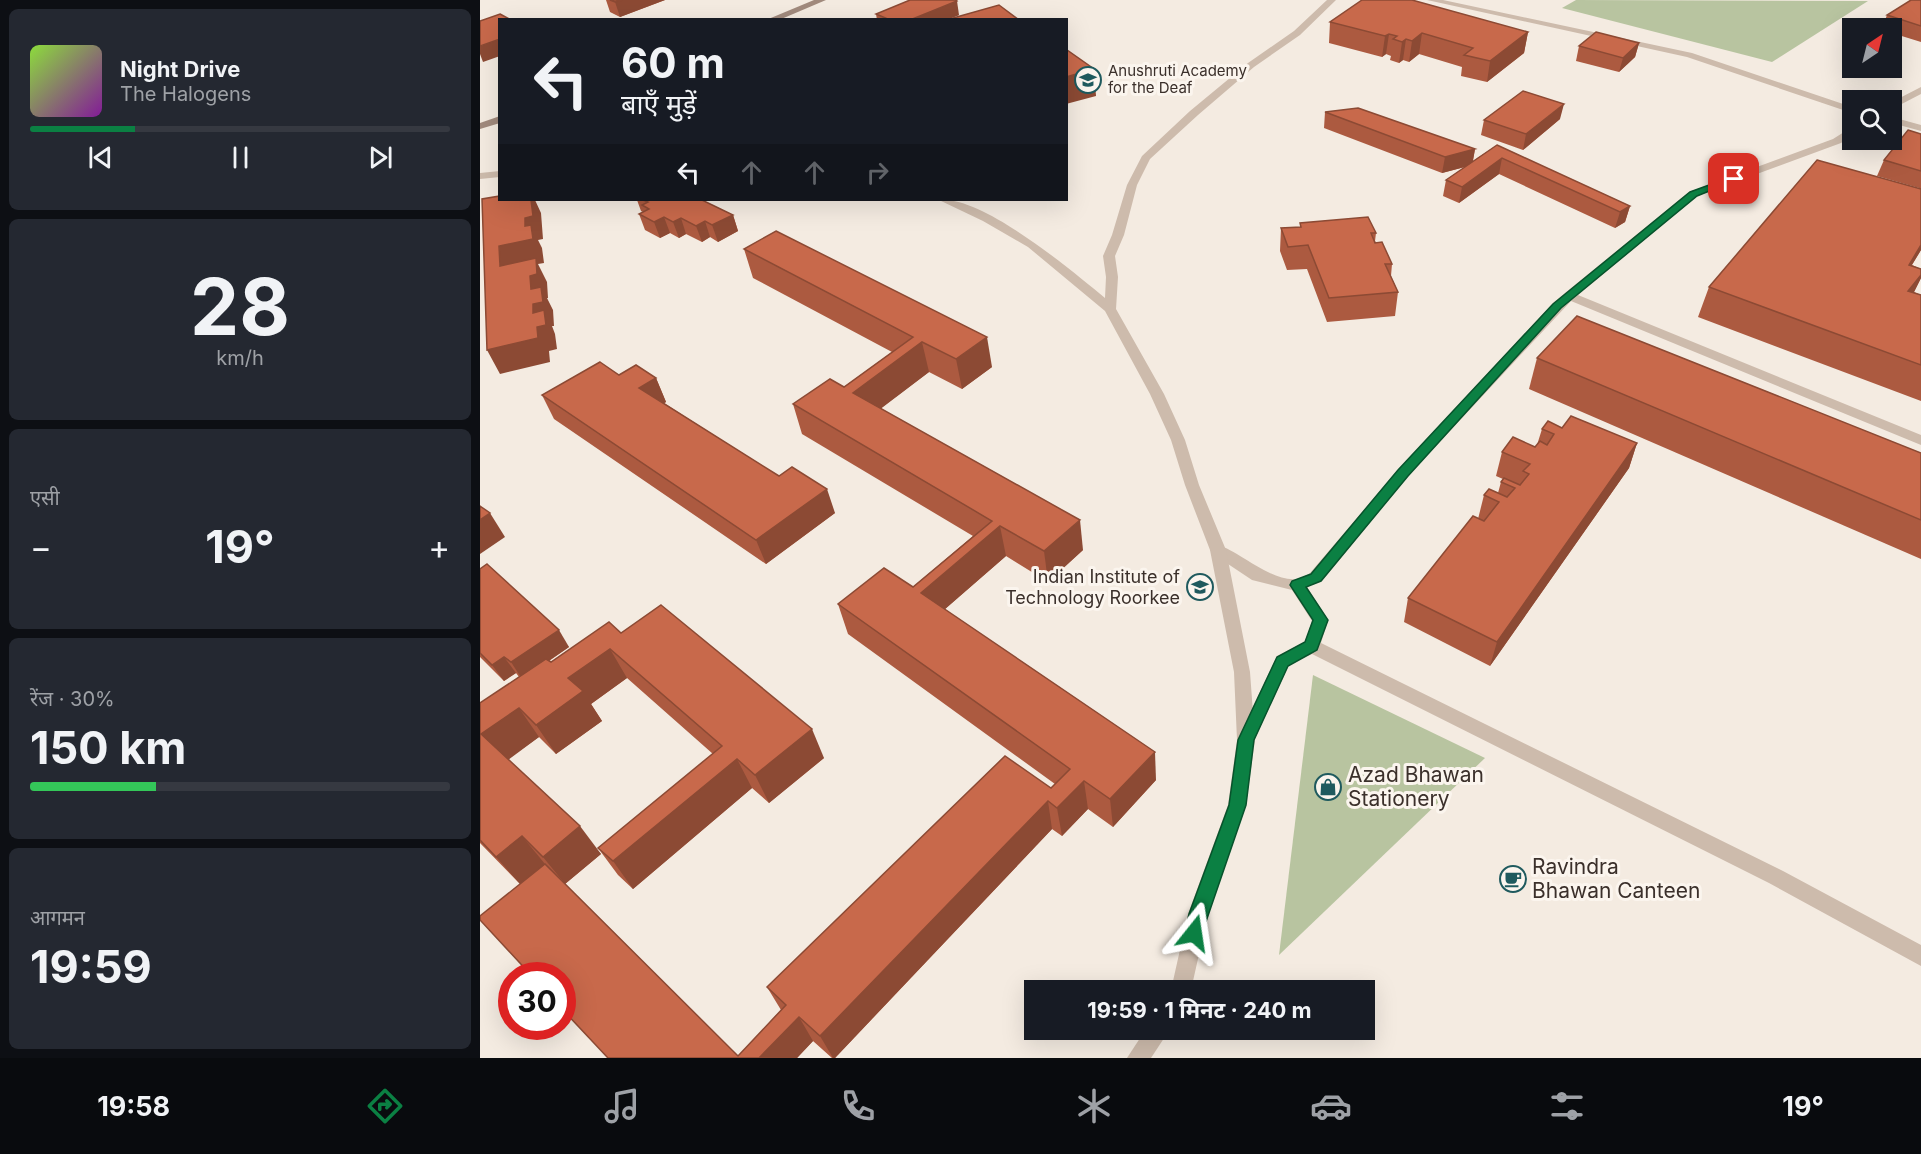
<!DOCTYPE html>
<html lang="hi">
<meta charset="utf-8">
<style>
body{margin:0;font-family:Inter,"Noto Sans Devanagari",sans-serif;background:#242831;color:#f1f3f6;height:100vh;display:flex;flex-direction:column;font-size:22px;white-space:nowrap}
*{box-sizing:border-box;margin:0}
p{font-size:20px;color:#9ea1a6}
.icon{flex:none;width:33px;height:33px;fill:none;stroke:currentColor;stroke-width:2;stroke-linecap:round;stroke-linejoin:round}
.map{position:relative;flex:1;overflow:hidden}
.sheet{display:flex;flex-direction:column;gap:9px;padding:9px;background:#0d0f14;width:480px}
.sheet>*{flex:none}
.top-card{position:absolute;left:18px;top:18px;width:570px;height:183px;border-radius:0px;box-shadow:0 6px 24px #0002;background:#171b24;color:#f1f3f6;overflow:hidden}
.needle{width:39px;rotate:35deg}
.tools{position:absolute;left:1362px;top:18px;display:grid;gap:12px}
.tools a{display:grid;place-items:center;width:60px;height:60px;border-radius:0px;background:#171b24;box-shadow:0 6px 24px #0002;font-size:30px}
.speed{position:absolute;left:18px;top:962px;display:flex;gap:12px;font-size:30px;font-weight:700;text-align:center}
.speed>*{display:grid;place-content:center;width:78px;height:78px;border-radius:50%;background:#171b24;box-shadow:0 6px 24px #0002;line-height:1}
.speed .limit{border:9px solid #d22;background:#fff;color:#111}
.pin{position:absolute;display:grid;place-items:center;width:51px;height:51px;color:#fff;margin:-26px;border-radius:12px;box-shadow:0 3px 9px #0006}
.me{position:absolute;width:66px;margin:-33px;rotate:15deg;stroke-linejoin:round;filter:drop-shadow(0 0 4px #0008)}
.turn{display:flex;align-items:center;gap:21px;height:126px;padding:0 24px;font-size:27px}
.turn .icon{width:78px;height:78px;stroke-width:2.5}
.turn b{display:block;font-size:42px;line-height:51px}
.lanes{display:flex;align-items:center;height:57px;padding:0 24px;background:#0003;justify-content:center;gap:30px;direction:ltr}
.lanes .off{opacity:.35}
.big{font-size:45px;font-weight:700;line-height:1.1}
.sheet .tile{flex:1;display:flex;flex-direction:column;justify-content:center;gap:9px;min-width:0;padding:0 21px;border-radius:9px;background:#242831}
.sheet .dial{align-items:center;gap:0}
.dial b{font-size:78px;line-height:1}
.song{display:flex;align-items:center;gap:18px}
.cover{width:72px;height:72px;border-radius:9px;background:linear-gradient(135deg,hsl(90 70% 55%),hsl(290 70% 35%))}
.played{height:6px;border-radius:3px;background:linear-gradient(90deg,#0b8043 25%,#363941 25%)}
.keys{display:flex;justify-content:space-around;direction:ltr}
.heat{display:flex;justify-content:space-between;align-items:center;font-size:33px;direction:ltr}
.charge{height:9px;border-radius:4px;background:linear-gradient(90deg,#34c759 30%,#363941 0)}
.trip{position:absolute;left:544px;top:980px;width:351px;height:60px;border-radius:0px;background:#171b24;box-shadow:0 6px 24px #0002;font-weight:700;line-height:60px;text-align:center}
.tab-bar{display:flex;height:96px;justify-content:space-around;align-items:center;background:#090b0e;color:#9ea1a6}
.tab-bar .icon{width:42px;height:42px}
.tab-bar .on{color:#0b8043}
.tab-bar b{font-size:27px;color:#f1f3f6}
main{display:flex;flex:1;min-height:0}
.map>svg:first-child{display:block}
.green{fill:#b8c4a0}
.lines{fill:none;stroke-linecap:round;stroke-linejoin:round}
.service{fill:#cdbbac;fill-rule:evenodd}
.minor{fill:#cdbbac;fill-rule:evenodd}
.secondary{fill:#a18a7d;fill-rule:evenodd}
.wall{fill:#ac5a40}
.shaded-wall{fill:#8c4a34}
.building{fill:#c8694b;stroke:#8c4a34;stroke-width:1.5}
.route{fill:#0b8043;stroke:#07532c;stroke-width:1.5}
.labels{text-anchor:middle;stroke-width:6;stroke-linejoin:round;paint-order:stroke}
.far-poi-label{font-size:15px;fill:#3b302b;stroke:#fbf5ee;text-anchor:start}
.poi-label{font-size:18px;fill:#3b302b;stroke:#fbf5ee;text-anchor:end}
.near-poi-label{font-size:21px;fill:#3b302b;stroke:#fbf5ee;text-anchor:start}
</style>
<main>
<section class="sheet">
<div class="tile">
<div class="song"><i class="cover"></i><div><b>Night Drive</b><p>The Halogens</p></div></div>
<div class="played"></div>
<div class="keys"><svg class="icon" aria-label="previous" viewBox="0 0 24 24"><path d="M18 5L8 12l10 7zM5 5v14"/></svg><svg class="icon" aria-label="pause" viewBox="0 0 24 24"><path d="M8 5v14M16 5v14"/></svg><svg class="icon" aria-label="next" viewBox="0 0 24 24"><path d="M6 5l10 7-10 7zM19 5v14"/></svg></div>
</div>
<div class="tile dial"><b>28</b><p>km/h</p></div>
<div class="tile"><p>एसी</p>
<div class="heat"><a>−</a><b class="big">19°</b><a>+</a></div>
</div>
<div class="tile"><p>रेंज · 30%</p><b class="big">150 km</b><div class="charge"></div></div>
<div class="tile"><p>आगमन</p><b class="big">19:59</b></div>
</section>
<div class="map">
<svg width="1441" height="1058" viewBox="0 0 1441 1058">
<rect width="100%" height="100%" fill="#f4ebe1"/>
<!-- green -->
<g class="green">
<path d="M1096 0 1388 1 1292 62 1082 8Z"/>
<path d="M833 675 1005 758 799 955Z"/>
</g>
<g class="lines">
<!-- service -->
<g class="service">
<path d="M1441 87V94L1412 109V102Z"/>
<path d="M1372 127V134L1361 143 1217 196 1098 295 1441 435V445L1091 301 928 476 842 581 827 587 848 620 841 643 1303 871 1441 945V966L1289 883 832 654 809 665 772 745 766 747 760 745 757 740 797 656 825 642 832 621 812 590 772 580 733 554 730 550 733 546C749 541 788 583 817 579 821 578 827 575 830 573L918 470 1073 303 1085 293 1209 192 1353 139Z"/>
</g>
<!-- minor -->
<g class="minor">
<path d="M847 0H856L820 35 774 67 718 115 670 159 657 185 644 235 635 256 638 277 636 309 684 394 705 440 719 485 746 550 770 672 775 740 766 805 728 914 711 990H691L708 914 748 805 757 740 754 672 730 550 705 485 691 440 670 394 625 311 548 247 503 221 459 200C502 195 591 270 625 298L626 277 623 256 632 235 647 185 662 156 710 111 768 63 814 31Z"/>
<path d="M947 0H963L1212 53 1372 107V113L1207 57Z"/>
<path d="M1412 117 1441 125V131L1412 123Z"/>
<path d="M20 171V177L0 179V173Z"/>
<path d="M666 1029H690L671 1058H647Z"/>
</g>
<!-- secondary -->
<g class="secondary">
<path d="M334 0H346L299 20H286Z"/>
<path d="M20 116V123L0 129V123Z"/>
</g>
</g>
<!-- wall -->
<g class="wall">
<path d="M126 0H185L140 17 130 12Z"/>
<path d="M1441 0V42L1412 33V28H1402L1407 15Z"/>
<path d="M396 14 479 15 470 18 539 20H397Z"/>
<path d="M850 22 1048 32 1044 53 1007 82 981 76 982 67 939 54 929 62 923 60 919 63 910 60 911 56 906 54 902 57 849 43Z"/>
<path d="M1159 43 1155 57 1139 72 1096 61 1099 46Z"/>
<path d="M845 112 995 149 993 161 1017 145 1150 206 1145 222 1135 228 1019 174 979 203 963 196 966 180 985 167 962 173 844 128Z"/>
<path d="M1080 119 1043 150 1001 135 1004 120Z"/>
<path d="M1441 134V250L1432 265 1441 269V278L1434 292 1441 295V401L1218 317 1229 287 1439 188 1397 176 1404 160Z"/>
<path d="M157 200H222L253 215 258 231 238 242 230 237 222 242 206 234 199 238 190 233 180 238 165 230 159 214 163 212 161 211Z"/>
<path d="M820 223 896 233 895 241 912 264 911 276 918 292 915 316 847 322 827 269 807 270 800 251 801 228 820 227Z"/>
<path d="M264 249 512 367 482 389 449 372 401 408 603 550 568 582 526 556 465 609 676 780 633 827 608 809 582 836 572 829 355 1058H352L333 1041 317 1058H128L40 884 0 843V703L39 677 36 673 24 681 0 657V569L89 647 69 661 71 662 141 633 344 758 289 803 272 788 153 889 138 875 118 848 233 754 147 678 111 704 122 721 76 754 59 737 28 759 121 854 85 884 258 1056 301 1010 287 987 571 788 575 784 368 634 358 604 433 587 493 536 322 434 313 404 364 387 412 352 273 278Z"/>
<path d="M1057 358 1441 453V559L1049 389Z"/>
<path d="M139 375 176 378 186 402 184 403 355 513 286 564 74 419 62 395Z"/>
<path d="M1082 428 1157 443 1149 468 1010 666 924 622 928 598 998 519 1004 495 1018 493 1021 482 1023 479 1016 476 1022 452 1055 447 1057 445 1062 429Z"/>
</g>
<!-- shaded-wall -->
<g class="shaded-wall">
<path d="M142 0H185L140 17 135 2Z"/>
<path d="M477 1 479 15 467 20H430Z"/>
<path d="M1048 32 1044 53 1007 82 1010 61Z"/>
<path d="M942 33 939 54 929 62 932 41Z"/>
<path d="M909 34 906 54 902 57 905 36Z"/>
<path d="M20 39V56L3 62 0 54V46Z"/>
<path d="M926 39 923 60 919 63 922 42Z"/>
<path d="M1159 43 1155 57 1139 72 1143 58Z"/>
<path d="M614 69 616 96 586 104V77Z"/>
<path d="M1084 104 1080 119 1043 150 1046 134Z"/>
<path d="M995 149 992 165 962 173 965 157Z"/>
<path d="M1022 158 1019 174 979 203 982 187Z"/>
<path d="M51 200H55L61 213 63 239 58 240 62 248 64 263 58 264 67 282 68 298H67L73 310 74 326H72L75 334 77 349 69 351 70 362 20 374 7 350 20 266 19 246 45 226V218Z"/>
<path d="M1150 206 1145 222 1135 228 1140 212Z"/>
<path d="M253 215 258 231 238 242 232 225Z"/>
<path d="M184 217 190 233 180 238 174 222Z"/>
<path d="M201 218 206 234 199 238 193 222Z"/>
<path d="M225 221 230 237 222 242 216 226Z"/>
<path d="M1441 245V250L1414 294 1429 265Z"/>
<path d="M1441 275V278L1430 300 1428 291Z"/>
<path d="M507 337 512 367 482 389 476 359Z"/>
<path d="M442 342 449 372 382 423 373 393Z"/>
<path d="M176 378 186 402 170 412 159 388Z"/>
<path d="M1157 443 1149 468 1010 666 1017 642Z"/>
<path d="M347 489 355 513 286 564 276 540Z"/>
<path d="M10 513 25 537 0 554V520Z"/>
<path d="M600 520 603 550 568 582 564 551Z"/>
<path d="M520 526 526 556 449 623 441 593Z"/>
<path d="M79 630 89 647 42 679 31 662Z"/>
<path d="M130 649 147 678 111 704 122 721 76 754 56 725 88 678Z"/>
<path d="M24 657 36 673 24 681 12 665Z"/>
<path d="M39 708 59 737 24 763 1 734Z"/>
<path d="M332 729 344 758 289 803 275 775Z"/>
<path d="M675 752 676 780 633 827 630 799Z"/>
<path d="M257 759 272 788 153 889 133 861Z"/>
<path d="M604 781 608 809 582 836 577 808Z"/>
<path d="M568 801 572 829 355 1058H353L340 1036Z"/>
<path d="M100 826 121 854 85 884 63 857Z"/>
<path d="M42 836 65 864 40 884 16 857Z"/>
<path d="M319 1017 333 1041 317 1058H279Z"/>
</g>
<!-- building -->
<g class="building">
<path d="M130 0H142L135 2Z"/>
<path d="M430 0H476L477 1 430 20H410L396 14Z"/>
<path d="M882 0H932L1048 32 1010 61 984 55 993 48 942 33 932 41 926 39 922 42 913 39 917 36 909 34 905 36 850 22Z"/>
<path d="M1431 0H1441V26L1407 15Z"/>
<path d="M519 5 539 20H466Z"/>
<path d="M20 14 31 20H20V39L0 46V21Z"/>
<path d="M1116 32 1159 43 1143 58 1099 46Z"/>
<path d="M586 50H587L614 69 586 77Z"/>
<path d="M1043 91 1084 104 1046 134 1004 120Z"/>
<path d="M878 108 995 149 965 157 845 112Z"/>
<path d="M1428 130 1441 134V171L1404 160Z"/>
<path d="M1017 145 1150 206 1140 212 1022 158 982 187 966 180Z"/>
<path d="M1337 160 1441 189V245L1429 265 1441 269V275L1428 291 1441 295V365L1229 287Z"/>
<path d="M20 196V200H51L53 216 45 218V226L51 225 53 239 19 246 20 266 56 258 57 274 50 276 51 289 61 287 63 302 53 304V313L64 310 66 325 57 327 58 338 7 350 2 199Z"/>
<path d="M163 200H222L253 215 232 225 225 221 216 226 201 218 193 222 184 217 174 222 159 214 169 209 162 205 168 202Z"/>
<path d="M888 217 896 233H891L895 243 902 242 912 264H905L918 292 849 298 828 245 808 247 801 228 821 227 820 223Z"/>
<path d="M296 231 507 337 476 359 442 342 373 393 600 520 564 551 520 526 441 593 675 752 630 799 604 781 577 808 568 801 340 1036 319 1017 279 1058H128L82 1009V975H51L0 920V916L65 864 258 1056 306 1005 287 987 525 756 571 788 590 769 358 604 404 568 433 587 512 521 313 404 350 379 364 387 433 337 264 249Z"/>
<path d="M1097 316 1441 453V520L1057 358Z"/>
<path d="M120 362 139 375 156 365 176 378 159 388 299 476 312 467 347 489 276 540 62 395Z"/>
<path d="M1091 416 1157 443 1017 642 928 598 993 516 1004 521 1019 502 1004 495 1009 489 1027 497 1035 488 1021 482 1024 478 1040 485 1049 474 1043 471 1050 464 1022 452 1033 437 1055 447 1060 441 1067 445 1074 434 1062 429 1068 421 1082 428Z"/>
<path d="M0 506 10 513 0 520Z"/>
<path d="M7 564 79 630 31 662 24 657 12 665 0 653V569Z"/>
<path d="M181 605 332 729 275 775 257 759 133 861 118 848 242 746 130 649 88 678 103 691 56 725 39 708 1 734 100 826 63 857 42 836 16 857 0 840V703L66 659 71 662 129 622 141 633Z"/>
</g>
<!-- route -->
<path class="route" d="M1251 177 1259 179 1217 196 1081 308 928 476 841 581 826 587 848 620 837 650 808 666 774 740 766 805 720 939 714 942 707 939 705 933 709 914 749 805 758 740 797 657 825 642 833 620 810 585 812 581 831 574 918 470 1073 304 1210 192Z"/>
<!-- icons -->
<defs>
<symbol id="university-ring" viewBox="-11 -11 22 22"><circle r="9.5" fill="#fbf5ee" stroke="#1f5a5e" stroke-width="1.5"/><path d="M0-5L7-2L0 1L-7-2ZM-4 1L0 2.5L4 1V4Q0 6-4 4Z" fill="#1f5a5e"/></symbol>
<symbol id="shop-ring" viewBox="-11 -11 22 22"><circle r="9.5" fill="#fbf5ee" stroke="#1f5a5e" stroke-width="1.5"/><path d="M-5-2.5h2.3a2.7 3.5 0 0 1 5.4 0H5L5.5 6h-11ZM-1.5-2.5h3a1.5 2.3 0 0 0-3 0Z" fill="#1f5a5e"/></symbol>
<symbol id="cafe-ring" viewBox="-11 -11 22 22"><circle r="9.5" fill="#fbf5ee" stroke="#1f5a5e" stroke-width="1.5"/><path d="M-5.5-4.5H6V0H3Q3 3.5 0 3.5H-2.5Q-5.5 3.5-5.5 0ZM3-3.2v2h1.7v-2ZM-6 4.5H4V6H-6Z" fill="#1f5a5e"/></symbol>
</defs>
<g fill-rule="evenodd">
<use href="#university-ring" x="593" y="65" width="30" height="30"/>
<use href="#university-ring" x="705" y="572" width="30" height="30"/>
<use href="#shop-ring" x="833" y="772" width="30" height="30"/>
<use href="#cafe-ring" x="1018" y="864" width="30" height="30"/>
</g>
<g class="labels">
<!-- far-poi labels -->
<g class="far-poi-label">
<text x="628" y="76">Anushruti Academy<tspan x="628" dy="17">for the Deaf</tspan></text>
</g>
<!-- poi labels -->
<g class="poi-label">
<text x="700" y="583">Indian Institute of<tspan x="700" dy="21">Technology Roorkee</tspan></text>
</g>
<!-- near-poi labels -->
<g class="near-poi-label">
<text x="868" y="782">Azad Bhawan<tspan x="868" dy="24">Stationery</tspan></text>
<text x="1052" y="874">Ravindra<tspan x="1052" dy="24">Bhawan Canteen</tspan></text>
</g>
</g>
</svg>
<div class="tools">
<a><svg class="needle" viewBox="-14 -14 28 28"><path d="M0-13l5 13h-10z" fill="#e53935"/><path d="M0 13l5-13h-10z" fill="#9ea1a6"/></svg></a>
<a><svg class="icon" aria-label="search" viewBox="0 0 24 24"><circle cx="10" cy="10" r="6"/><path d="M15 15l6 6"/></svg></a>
</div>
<div class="speed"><div class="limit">30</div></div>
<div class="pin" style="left:1254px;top:179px;background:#d93025"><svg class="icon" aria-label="arrive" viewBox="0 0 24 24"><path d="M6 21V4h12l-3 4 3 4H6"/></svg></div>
<svg class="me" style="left:714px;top:933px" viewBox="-20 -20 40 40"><path d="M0-17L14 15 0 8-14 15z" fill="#0b8043" stroke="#fff" stroke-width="4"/></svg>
<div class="trip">19:59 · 1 मिनट · 240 m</div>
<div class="top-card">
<div class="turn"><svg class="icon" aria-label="left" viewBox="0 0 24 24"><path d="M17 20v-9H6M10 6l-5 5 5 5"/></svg><div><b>60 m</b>बाएँ मुड़ें</div></div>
<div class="lanes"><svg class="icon" aria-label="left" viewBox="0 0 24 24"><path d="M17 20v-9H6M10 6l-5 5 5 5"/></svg><svg class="icon off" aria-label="ahead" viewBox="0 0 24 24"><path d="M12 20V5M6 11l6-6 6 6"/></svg><svg class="icon off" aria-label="ahead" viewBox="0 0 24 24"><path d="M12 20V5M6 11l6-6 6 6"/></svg><svg class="icon off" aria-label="right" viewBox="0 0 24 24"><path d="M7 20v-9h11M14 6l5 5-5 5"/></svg></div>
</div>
</div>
</main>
<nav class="tab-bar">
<b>19:58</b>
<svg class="icon on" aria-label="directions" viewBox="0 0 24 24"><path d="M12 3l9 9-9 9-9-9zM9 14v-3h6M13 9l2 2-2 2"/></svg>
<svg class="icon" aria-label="music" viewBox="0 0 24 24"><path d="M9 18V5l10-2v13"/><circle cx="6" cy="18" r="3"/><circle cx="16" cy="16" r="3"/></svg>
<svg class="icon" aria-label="phone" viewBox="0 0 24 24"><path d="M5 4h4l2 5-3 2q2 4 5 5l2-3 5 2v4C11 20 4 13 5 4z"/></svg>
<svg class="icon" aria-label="climate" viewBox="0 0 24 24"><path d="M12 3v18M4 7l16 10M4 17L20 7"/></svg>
<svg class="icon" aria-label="car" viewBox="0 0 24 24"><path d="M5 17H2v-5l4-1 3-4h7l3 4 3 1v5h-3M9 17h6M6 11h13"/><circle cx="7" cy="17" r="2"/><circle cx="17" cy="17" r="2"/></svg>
<svg class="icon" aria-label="filters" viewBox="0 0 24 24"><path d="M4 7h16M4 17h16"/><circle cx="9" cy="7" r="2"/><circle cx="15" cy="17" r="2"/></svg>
<b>19°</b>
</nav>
